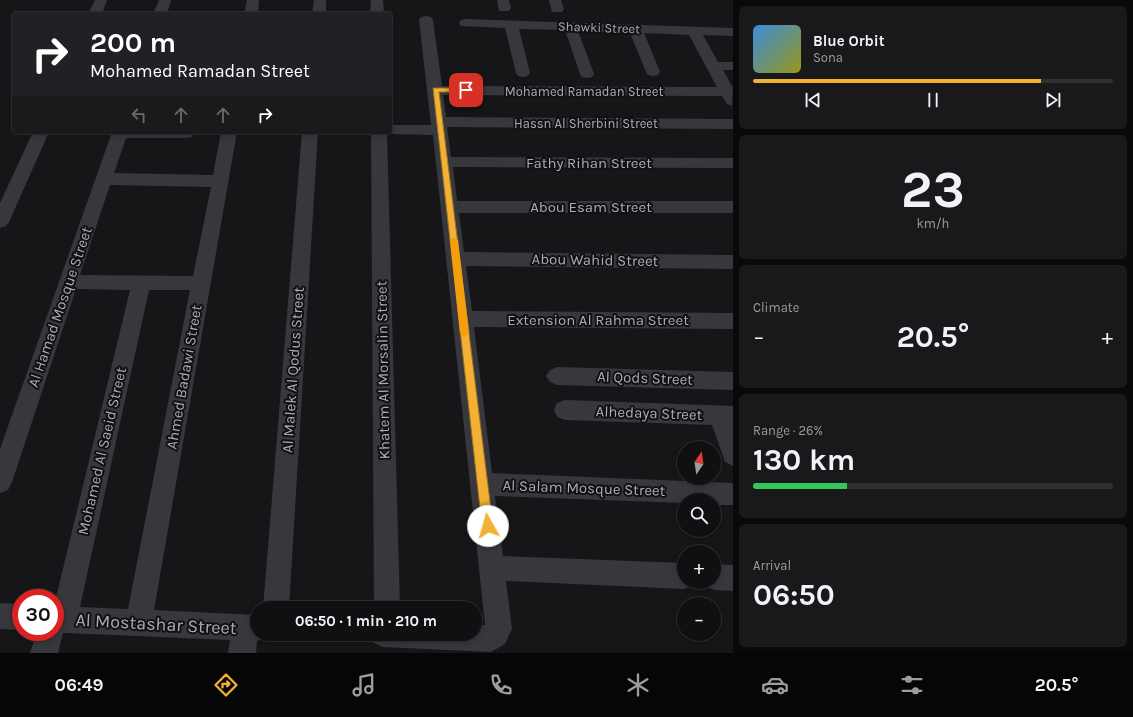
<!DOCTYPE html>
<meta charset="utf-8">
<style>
body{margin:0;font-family:Karla,sans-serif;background:#19191b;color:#f1f3f6;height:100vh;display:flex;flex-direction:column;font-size:15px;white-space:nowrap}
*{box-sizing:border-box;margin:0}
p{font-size:13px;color:#9c9d9f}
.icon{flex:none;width:22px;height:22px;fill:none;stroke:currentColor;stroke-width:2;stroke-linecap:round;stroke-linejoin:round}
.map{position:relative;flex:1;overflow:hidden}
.sheet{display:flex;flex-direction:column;gap:6px;padding:6px;background:#09090a;width:400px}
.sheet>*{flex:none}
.top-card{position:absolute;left:12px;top:12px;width:380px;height:122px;border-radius:4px;box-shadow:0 2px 6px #0003,0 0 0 1px #303032;background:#202124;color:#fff;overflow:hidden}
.needle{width:26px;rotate:13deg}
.fabs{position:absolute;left:677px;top:441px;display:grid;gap:8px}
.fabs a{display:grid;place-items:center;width:44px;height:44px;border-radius:50%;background:#101012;box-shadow:0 2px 6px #0003,0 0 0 1px #303032;font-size:20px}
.speed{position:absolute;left:12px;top:589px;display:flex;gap:8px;font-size:20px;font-weight:700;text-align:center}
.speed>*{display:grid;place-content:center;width:52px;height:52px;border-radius:50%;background:#101012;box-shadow:0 2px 6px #0003,0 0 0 1px #303032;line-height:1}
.speed .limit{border:6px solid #d22;background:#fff;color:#111}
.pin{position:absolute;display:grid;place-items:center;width:34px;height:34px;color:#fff;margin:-17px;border-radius:8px;box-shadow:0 2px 6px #0006}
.me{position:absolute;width:44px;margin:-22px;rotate:353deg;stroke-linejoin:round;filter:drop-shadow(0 0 3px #0008)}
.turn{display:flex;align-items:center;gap:14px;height:84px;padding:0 12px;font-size:18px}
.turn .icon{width:52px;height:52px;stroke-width:2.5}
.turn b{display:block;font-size:28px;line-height:34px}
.lanes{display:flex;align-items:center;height:38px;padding:0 12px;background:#0003;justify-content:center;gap:20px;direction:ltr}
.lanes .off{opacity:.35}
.big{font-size:30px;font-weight:700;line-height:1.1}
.sheet .tile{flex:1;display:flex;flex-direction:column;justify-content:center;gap:6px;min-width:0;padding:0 14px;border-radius:6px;background:#19191b}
.sheet .dial{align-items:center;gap:0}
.dial b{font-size:52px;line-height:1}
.song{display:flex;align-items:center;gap:12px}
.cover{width:48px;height:48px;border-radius:6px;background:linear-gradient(135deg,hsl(210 70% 55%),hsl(60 70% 35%))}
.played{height:4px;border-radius:2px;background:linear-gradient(90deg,#f2b134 80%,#303032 80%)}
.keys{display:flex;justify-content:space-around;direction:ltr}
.heat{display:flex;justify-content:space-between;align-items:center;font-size:22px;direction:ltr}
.charge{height:6px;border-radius:3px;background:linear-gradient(90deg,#34c759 26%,#303032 0)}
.trip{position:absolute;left:250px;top:601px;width:232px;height:40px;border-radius:20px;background:#101012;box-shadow:0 2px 6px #0003,0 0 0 1px #303032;font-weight:700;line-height:40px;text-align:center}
.tabs{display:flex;height:64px;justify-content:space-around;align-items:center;background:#060607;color:#9c9d9f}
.tabs .icon{width:28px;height:28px}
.tabs .active{color:#f2b134}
.tabs b{font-size:18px;color:#f1f3f6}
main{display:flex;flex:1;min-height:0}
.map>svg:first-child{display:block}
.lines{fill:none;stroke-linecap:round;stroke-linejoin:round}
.minor{fill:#37383d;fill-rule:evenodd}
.route{fill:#f2b134;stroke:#9d7322}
.slow{fill:#f59e0b}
.labels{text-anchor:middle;stroke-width:4;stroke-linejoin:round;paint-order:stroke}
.far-street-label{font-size:13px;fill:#a8adb8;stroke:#111113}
.street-label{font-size:15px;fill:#a8adb8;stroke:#111113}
.near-street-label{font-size:18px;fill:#a8adb8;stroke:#111113}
</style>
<main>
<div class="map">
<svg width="733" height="653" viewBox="0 0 733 653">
<rect width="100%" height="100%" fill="#161618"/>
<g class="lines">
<!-- minor -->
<g class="minor">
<path d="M95 0H107L102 14H88Z"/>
<path d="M159 0H171L167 14H153Z"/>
<path d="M247 0H259L258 14H244Z"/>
<path d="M314 0H326V14H312Z"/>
<path d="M371 0H383L384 14H370Z"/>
<path d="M497 0H509L511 8 509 11H499Z"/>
<path d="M549 0H561L564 9 562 12H552Z"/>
<path d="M426 16 431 17 433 20 442 86 717 87 689 35 644 33 660 72 658 75 653 76 648 75 646 72 630 33 578 31 594 74 592 77 587 78 582 77 580 74 565 30 519 29 530 73 528 76 523 77 518 76 516 73 505 28 461 26 459 23 461 20 466 19 733 28V36L703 35 718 62H733V70H723L733 88 732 106 727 104 722 96 443 95 446 117 733 119V129L447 127 451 157 733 158V168L453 167 457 201H733V213H459L464 252 733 255V269L466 266 472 311 733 313V329L474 327 492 473 733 483V505H714V500H684V503L495 496 503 556 684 563V582H694L693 585 684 589 506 581 512 629 505 644 491 652 383 647 374 643 370 634H475V625H485L433 135 387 134 400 608H374L371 132H390V125H431L419 20 421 17Z"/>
<path d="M33 132H49L9 222 6 226 0 228V203Z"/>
<path d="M112 132 194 133 192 137 186 138H126L114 173 213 175 221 132H237L154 610 257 615V634H268L266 637 257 641 256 653H228L230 640 65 633H63L58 653H30L37 632H55V602L130 290 76 289 12 482 8 490 0 493V449ZM110 185 211 187 193 276 80 275ZM149 290H190L128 609 80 607Z"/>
<path d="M302 132H318L289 608H263Z"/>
<path d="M557 367 733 372V390L557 385 550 382 546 376 550 370Z"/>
<path d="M565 400 733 406V466L725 462 712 425 565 420 557 417 554 410 557 403Z"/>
<path d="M714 564 733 565V591L714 590 705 586 703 582H714Z"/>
<path d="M0 603 21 604V630L0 629Z"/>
</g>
</g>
<!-- route -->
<path class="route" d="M433 88H466L469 90 466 92H439L493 526 492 530 488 531 484 530 482 526Z"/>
<!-- slow -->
<path class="slow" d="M454 237 458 240 469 333 464 337 460 333 450 240Z"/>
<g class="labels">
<!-- far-street labels -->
<g class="far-street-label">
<text transform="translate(599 27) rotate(2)" y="5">Shawki Street</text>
<text x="584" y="96">Mohamed Ramadan Street</text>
<text x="586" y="128">Hassn Al Sherbini Street</text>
</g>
<!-- street labels -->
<g class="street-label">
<text x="589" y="168">Fathy Rihan Street</text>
<text x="591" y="212">Abou Esam Street</text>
<text transform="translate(595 260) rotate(1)" y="5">Abou Wahid Street</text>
<text transform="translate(60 307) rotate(-71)" y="5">Al Hamad Mosque Street</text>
<text x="598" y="325">Extension Al Rahma Street</text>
<text transform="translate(293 370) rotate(-86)" y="5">Al Malek Al Qodus Street</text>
<text transform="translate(383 370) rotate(-91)" y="5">Khatem Al Morsalin Street</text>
<text transform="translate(184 377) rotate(-80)" y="5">Ahmed Badawi Street</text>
<text transform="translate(645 378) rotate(2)" y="5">Al Qods Street</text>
<text transform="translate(649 413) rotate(2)" y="5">Alhedaya Street</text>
<text transform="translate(102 451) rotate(-77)" y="5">Mohamed Al Saeid Street</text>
<text transform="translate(584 488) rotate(2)" y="5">Al Salam Mosque Street</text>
</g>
<!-- near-street labels -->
<g class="near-street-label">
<text transform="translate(156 624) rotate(3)" y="6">Al Mostashar Street</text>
</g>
</g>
</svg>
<div class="fabs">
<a><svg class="needle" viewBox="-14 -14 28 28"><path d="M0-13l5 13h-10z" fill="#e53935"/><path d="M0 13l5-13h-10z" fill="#9c9d9f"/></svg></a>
<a><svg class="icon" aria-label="search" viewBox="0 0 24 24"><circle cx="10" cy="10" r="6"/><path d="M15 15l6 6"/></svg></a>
<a>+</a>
<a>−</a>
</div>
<div class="speed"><div class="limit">30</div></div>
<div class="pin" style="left:466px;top:90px;background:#d93025"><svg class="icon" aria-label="arrive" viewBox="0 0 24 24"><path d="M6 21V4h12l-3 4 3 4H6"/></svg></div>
<svg class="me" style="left:488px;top:526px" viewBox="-20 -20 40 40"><circle r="19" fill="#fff"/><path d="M0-13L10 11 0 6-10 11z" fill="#f2b134"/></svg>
<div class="trip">06:50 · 1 min · 210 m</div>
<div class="top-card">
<div class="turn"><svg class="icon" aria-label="right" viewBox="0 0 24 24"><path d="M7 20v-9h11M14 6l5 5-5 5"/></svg><div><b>200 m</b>Mohamed Ramadan Street</div></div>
<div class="lanes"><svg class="icon off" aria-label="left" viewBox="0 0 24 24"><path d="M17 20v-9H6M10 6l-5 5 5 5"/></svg><svg class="icon off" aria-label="ahead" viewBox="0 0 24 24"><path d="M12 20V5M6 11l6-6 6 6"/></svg><svg class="icon off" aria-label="ahead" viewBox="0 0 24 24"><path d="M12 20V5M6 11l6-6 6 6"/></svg><svg class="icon" aria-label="right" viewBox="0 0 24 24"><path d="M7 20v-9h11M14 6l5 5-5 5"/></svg></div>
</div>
</div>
<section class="sheet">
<div class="tile">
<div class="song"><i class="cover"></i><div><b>Blue Orbit</b><p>Sona</p></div></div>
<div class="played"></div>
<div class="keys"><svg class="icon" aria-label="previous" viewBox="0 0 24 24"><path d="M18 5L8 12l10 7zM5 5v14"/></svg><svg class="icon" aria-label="pause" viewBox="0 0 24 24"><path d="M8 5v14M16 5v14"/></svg><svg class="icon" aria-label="next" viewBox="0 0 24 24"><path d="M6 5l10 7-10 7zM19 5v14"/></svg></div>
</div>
<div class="tile dial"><b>23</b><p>km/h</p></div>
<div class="tile"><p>Climate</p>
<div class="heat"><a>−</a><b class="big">20.5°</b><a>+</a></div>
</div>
<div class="tile"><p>Range · 26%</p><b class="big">130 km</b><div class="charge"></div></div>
<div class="tile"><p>Arrival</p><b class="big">06:50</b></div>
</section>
</main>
<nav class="tabs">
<b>06:49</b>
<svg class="icon active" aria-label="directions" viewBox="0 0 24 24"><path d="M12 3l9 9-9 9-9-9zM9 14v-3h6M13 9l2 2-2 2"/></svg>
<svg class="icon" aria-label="music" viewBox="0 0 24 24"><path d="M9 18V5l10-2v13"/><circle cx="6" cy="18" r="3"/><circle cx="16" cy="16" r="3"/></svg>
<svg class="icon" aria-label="phone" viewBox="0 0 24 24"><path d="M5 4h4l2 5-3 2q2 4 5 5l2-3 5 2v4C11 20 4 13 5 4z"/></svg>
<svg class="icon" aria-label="climate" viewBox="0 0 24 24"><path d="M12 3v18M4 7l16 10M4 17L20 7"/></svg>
<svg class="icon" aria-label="car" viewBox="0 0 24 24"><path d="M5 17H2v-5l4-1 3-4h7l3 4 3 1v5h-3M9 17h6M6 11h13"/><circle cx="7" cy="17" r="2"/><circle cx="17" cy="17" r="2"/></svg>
<svg class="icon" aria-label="filters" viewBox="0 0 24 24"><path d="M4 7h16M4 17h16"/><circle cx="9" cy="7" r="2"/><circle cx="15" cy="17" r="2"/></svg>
<b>20.5°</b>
</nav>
